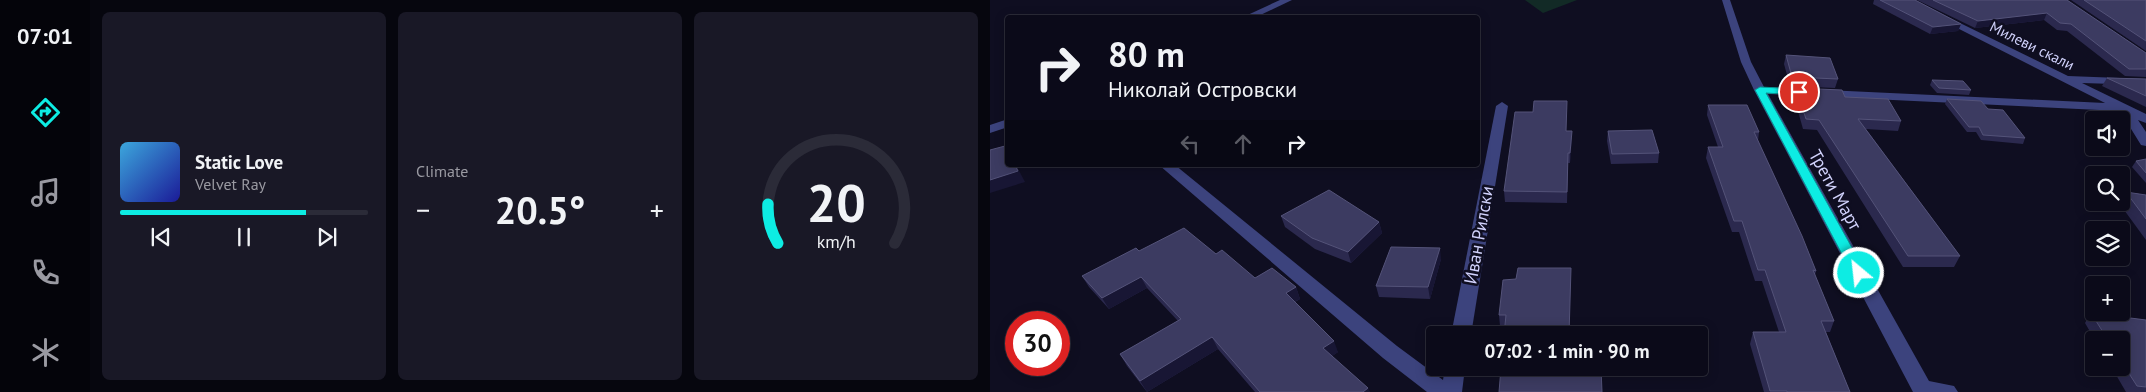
<!DOCTYPE html>
<meta charset="utf-8">
<style>
body{margin:0;font-family:"PT Sans",sans-serif;background:#191826;color:#f1f3f6;height:100vh;display:flex;flex-direction:column;font-size:19px;white-space:nowrap}
*{box-sizing:border-box;margin:0}
p{font-size:16px;color:#9a9aa2}
.icon{flex:none;width:28px;height:28px;fill:none;stroke:currentColor;stroke-width:2;stroke-linecap:round;stroke-linejoin:round}
.map{position:relative;flex:1;overflow:hidden}
.drawer{display:flex;flex-direction:column;gap:12px;padding:12px;background:#06060e;width:900px}
.drawer>*{flex:none}
.top-card{position:absolute;left:15px;top:15px;width:475px;height:152px;border-radius:5px;box-shadow:0 2px 12px #0003,0 0 0 1px #2b2b38;background:#0b0a19;color:#f1f3f6;overflow:hidden}
.controls{position:absolute;left:1095px;top:111px;display:grid;gap:10px}
.controls a{display:grid;place-items:center;width:45px;height:45px;border-radius:5px;background:#0b0a19;box-shadow:0 2px 12px #0003,0 0 0 1px #2b2b38;font-size:25px}
.speed{position:absolute;left:15px;top:311px;display:flex;gap:10px;font-size:25px;font-weight:700;text-align:center}
.speed>*{display:grid;place-content:center;width:65px;height:65px;border-radius:50%;background:#0b0a19;box-shadow:0 2px 12px #0003,0 0 0 1px #2b2b38;line-height:1}
.speed .limit{border:8px solid #d22;background:#fff;color:#111}
.pin{position:absolute;display:grid;place-items:center;width:42px;height:42px;color:#fff;margin:-21px;border:2px solid #fff;border-radius:50%;box-shadow:0 1px 5px #0007}
.me{position:absolute;width:55px;margin:-28px;rotate:332deg;stroke-linejoin:round;filter:drop-shadow(0 0 4px #0008)}
.turn{display:flex;align-items:center;gap:18px;height:105px;padding:0 20px;font-size:22px}
.turn .icon{width:65px;height:65px;stroke-width:2.5}
.turn b{display:block;font-size:35px;line-height:42px}
.lanes{display:flex;align-items:center;height:48px;padding:0 20px;background:#0003;justify-content:center;gap:25px;direction:ltr}
.lanes .off{opacity:.35}
.big{font-size:38px;font-weight:700;line-height:1.1}
.drawer .tile{flex:1;display:flex;flex-direction:column;justify-content:center;gap:8px;min-width:0;padding:0 18px;border-radius:8px;background:#191826}
.drawer .dial{align-items:center;gap:0}
.dial svg{height:130px;overflow:visible;fill:none;stroke:#2b2b38;stroke-width:7;stroke-linecap:round;text-anchor:middle}
.dial text{fill:#f1f3f6;stroke:none}
.song{display:flex;align-items:center;gap:15px}
.cover{width:60px;height:60px;border-radius:8px;background:linear-gradient(135deg,hsl(200 70% 55%),hsl(240 70% 35%))}
.played{height:5px;border-radius:2px;background:linear-gradient(90deg,#0dece3 75%,#2b2b38 75%)}
.keys{display:flex;justify-content:space-around;direction:ltr}
.heat{display:flex;justify-content:space-between;align-items:center;font-size:28px;direction:ltr}
.drawer .tiles{flex:1;display:grid;gap:12px;grid-template-columns:repeat(3,1fr)}
.trip{position:absolute;left:436px;top:326px;width:282px;height:50px;border-radius:5px;background:#0b0a19;box-shadow:0 2px 12px #0003,0 0 0 1px #2b2b38;font-weight:700;line-height:50px;text-align:center}
main{display:flex;flex:1;min-height:0}
.menu{display:flex;flex-direction:column;width:90px;justify-content:space-around;align-items:center;background:#04040a;color:#9a9aa2}
.menu .icon{width:35px;height:35px}
.menu .current{color:#0dece3}
.menu b{font-size:22px;color:#f1f3f6}
.map>svg:first-child{display:block}
.green{fill:#122a26}
.lines{fill:none;stroke-linecap:round;stroke-linejoin:round}
.minor{fill:#3c437d;fill-rule:evenodd}
.wall{fill:#2b294e}
.shaded-wall{fill:#181634}
.building{fill:#3c3b61;stroke:#545379}
.route{fill:#0dece3;stroke:#089994}
.labels{text-anchor:middle;stroke-width:5;stroke-linejoin:round;paint-order:stroke}
.far-street-label{font-size:15px;fill:#d1d2fc;stroke:#0f0e21}
.street-label{font-size:18px;fill:#d1d2fc;stroke:#0f0e21}
</style>
<main>
<nav class="menu">
<b>07:01</b>
<svg class="icon current" aria-label="directions" viewBox="0 0 24 24"><path d="M12 3l9 9-9 9-9-9zM9 14v-3h6M13 9l2 2-2 2"/></svg>
<svg class="icon" aria-label="music" viewBox="0 0 24 24"><path d="M9 18V5l10-2v13"/><circle cx="6" cy="18" r="3"/><circle cx="16" cy="16" r="3"/></svg>
<svg class="icon" aria-label="phone" viewBox="0 0 24 24"><path d="M5 4h4l2 5-3 2q2 4 5 5l2-3 5 2v4C11 20 4 13 5 4z"/></svg>
<svg class="icon" aria-label="climate" viewBox="0 0 24 24"><path d="M12 3v18M4 7l16 10M4 17L20 7"/></svg>
</nav>
<section class="drawer">
<div class="tiles">
<div class="tile">
<div class="song"><i class="cover"></i><div><b>Static Love</b><p>Velvet Ray</p></div></div>
<div class="played"></div>
<div class="keys"><svg class="icon" aria-label="previous" viewBox="0 0 24 24"><path d="M18 5L8 12l10 7zM5 5v14"/></svg><svg class="icon" aria-label="pause" viewBox="0 0 24 24"><path d="M8 5v14M16 5v14"/></svg><svg class="icon" aria-label="next" viewBox="0 0 24 24"><path d="M6 5l10 7-10 7zM19 5v14"/></svg></div>
</div>
<div class="tile"><p>Climate</p>
<div class="heat"><a>−</a><b class="big">20.5°</b><a>+</a></div>
</div>
<div class="tile dial"><svg viewBox="0 0 100 80">
<path d="M14 69A42 42 0 1 1 86 69"/>
<path d="M14 69A42 42 0 0 1 8 45" stroke="#0dece3"/>
<text x="50" y="56" font-size="32" font-weight="700">20</text>
<text x="50" y="72" font-size="11">km/h</text>
</svg></div>
</div>
</section>
<div class="map">
<svg width="1156" height="392" viewBox="0 0 1156 392">
<rect width="100%" height="100%" fill="#0f0e21"/>
<!-- green -->
<path class="green" d="M535 0H587L553 13Z"/>
<g class="lines">
<!-- minor -->
<g class="minor">
<path d="M290 0H302L264 18H251Z"/>
<path d="M732 0H740L761 62 774 87 1115 103 912 0H923L1078 76 1156 79V85L1092 83 1156 114V123L1148 120 1156 132V146L1151 145 1130 111 778 94 939 381 964 386 968 392H923L764 90 751 62Z"/>
<path d="M512 102 518 106 481 335H461L506 106Z"/>
<path d="M18 119V127L0 133V125Z"/>
<path d="M169 165H185L407 346 453 380 455 368H475L472 392H437L393 358Z"/>
</g>
</g>
<!-- wall -->
<g class="wall">
<path d="M884 0H925L971 24 968 31 940 34 883 4Z"/>
<path d="M927 0H1077L1156 53V77L1135 76 1077 31 1067 30 1054 20 985 28Z"/>
<path d="M1081 0H1156V51Z"/>
<path d="M796 55 848 79 845 88 800 86 794 64Z"/>
<path d="M1117 78 1156 79V107L1112 86Z"/>
<path d="M942 80 981 90 979 95 947 93 940 85Z"/>
<path d="M806 88 855 97 911 121 908 131 876 129 970 256 964 267H913L827 130 813 129 804 97Z"/>
<path d="M957 99 998 109 1035 138 1033 144 991 140 986 132H977L955 104Z"/>
<path d="M718 105 769 132 768 141 826 271 825 275 844 321 840 332H836L860 392H774L760 344 763 332H789L772 281H765L749 232H742L716 158 718 147H728L717 115Z"/>
<path d="M576 131H582L580 163H578L577 203 515 202 514 191Z"/>
<path d="M618 131 669 153 668 163 621 164 617 141Z"/>
<path d="M1156 159V183L1142 167 1146 161Z"/>
<path d="M1136 192 1156 195V240L1129 203 1131 202V200Z"/>
<path d="M291 216 389 222 392 233 361 263 325 249 295 227Z"/>
<path d="M149 251 226 254 265 278 306 287 310 299 305 302 348 352 342 356 380 392H265L228 349 157 392 137 366 130 354 188 321 157 288 119 309 99 287 92 276Z"/>
<path d="M451 259 440 299 389 297 386 286Z"/>
<path d="M581 268 515 326H510L509 315 526 279Z"/>
<path d="M1101 313 1156 320V392H1136L1122 368H1131V340H1105L1095 323Z"/>
</g>
<!-- shaded-wall -->
<g class="shaded-wall">
<path d="M1057 13 1054 20 985 28 988 21Z"/>
<path d="M971 24 968 31 940 34 943 27Z"/>
<path d="M582 131V141L580 163V153Z"/>
<path d="M25 165H26L35 182 0 193V180Z"/>
<path d="M389 222 392 233 361 263 358 252Z"/>
<path d="M450 248 451 259 440 299 438 287Z"/>
<path d="M151 277 157 288 119 309 112 298Z"/>
<path d="M306 287 310 299 300 304 296 293Z"/>
<path d="M222 337 228 349 157 392 150 381Z"/>
<path d="M344 341 348 352 337 360 333 348Z"/>
<path d="M378 388 380 392H373Z"/>
</g>
<!-- building -->
<g class="building">
<path d="M890 0H925L971 24 943 27Z"/>
<path d="M943 0H1077L1156 53V69H1139L1081 24 1070 23 1057 13 988 21Z"/>
<path d="M1094 0H1156V41Z"/>
<path d="M796 55 840 58 848 79 802 77Z"/>
<path d="M1117 78 1156 79V96Z"/>
<path d="M942 80 973 81 981 90 949 88Z"/>
<path d="M806 88 852 90 855 97 898 99 911 121 868 119 970 256H918L829 120 816 119Z"/>
<path d="M957 99 991 101 998 109 1013 110 1035 138 993 135 989 127H979Z"/>
<path d="M544 101H577L576 131H582L580 153H578L577 192 514 191 525 112H543Z"/>
<path d="M718 105H757L769 132H764L812 236 826 271 823 270 844 321H831L860 392H797V391H780L763 332H796L775 270H768L752 221H744L718 147H733Z"/>
<path d="M662 130 669 153 622 154 618 131Z"/>
<path d="M15 146 18 150V165H25L28 171 0 180V150Z"/>
<path d="M1156 159V173L1146 161Z"/>
<path d="M339 190 389 222 358 252 322 238 291 216Z"/>
<path d="M1136 192 1156 195V219Z"/>
<path d="M194 228 226 254 232 250 265 278 282 268 306 287 296 293 344 341 333 348 378 388 373 392H270L222 337 150 381 130 354 191 319 151 277 112 298 92 276 146 248 149 251Z"/>
<path d="M401 247 450 248 438 287 386 286Z"/>
<path d="M528 268H581L579 335H514L516 315H509L513 280 526 279Z"/>
<path d="M1101 313 1156 320V387L1147 386 1131 361V340H1118Z"/>
<path d="M511 368H611L612 392H509Z"/>
</g>
<!-- route -->
<path class="route" d="M770 87 809 89 813 92 809 95 776 93 876 273 874 276H864L862 273 765 90Z"/>
<g class="labels">
<!-- far-street labels -->
<g class="far-street-label">
<text transform="translate(1042 46) rotate(26)" y="5">Милеви скали</text>
</g>
<!-- street labels -->
<g class="street-label">
<text transform="translate(845 190) rotate(61)" y="6">Трети Март</text>
<text transform="translate(489 235) rotate(-80)" y="6">Иван Рилски</text>
</g>
</g>
</svg>
<div class="controls">
<a><svg class="icon" aria-label="sound" viewBox="0 0 24 24"><path d="M4 9h4l5-4v14l-5-4H4zM17 9q2 3 0 6"/></svg></a>
<a><svg class="icon" aria-label="search" viewBox="0 0 24 24"><circle cx="10" cy="10" r="6"/><path d="M15 15l6 6"/></svg></a>
<a><svg class="icon" aria-label="layers" viewBox="0 0 24 24"><path d="M12 4l9 5-9 5-9-5zM3 14l9 5 9-5"/></svg></a>
<a>+</a>
<a>−</a>
</div>
<div class="speed"><div class="limit">30</div></div>
<div class="pin" style="left:809px;top:92px;background:#d93025"><svg class="icon" aria-label="arrive" viewBox="0 0 24 24"><path d="M6 21V4h12l-3 4 3 4H6"/></svg></div>
<svg class="me" style="left:869px;top:273px" viewBox="-20 -20 40 40"><circle r="17" fill="#0dece3" stroke="#fff" stroke-width="3"/><path d="M0-11L8 9 0 5-8 9z" fill="#fff"/></svg>
<div class="trip">07:02 · 1 min · 90 m</div>
<div class="top-card">
<div class="turn"><svg class="icon" aria-label="right" viewBox="0 0 24 24"><path d="M7 20v-9h11M14 6l5 5-5 5"/></svg><div><b>80 m</b>Николай Островски</div></div>
<div class="lanes"><svg class="icon off" aria-label="left" viewBox="0 0 24 24"><path d="M17 20v-9H6M10 6l-5 5 5 5"/></svg><svg class="icon off" aria-label="ahead" viewBox="0 0 24 24"><path d="M12 20V5M6 11l6-6 6 6"/></svg><svg class="icon" aria-label="right" viewBox="0 0 24 24"><path d="M7 20v-9h11M14 6l5 5-5 5"/></svg></div>
</div>
</div>
</main>
